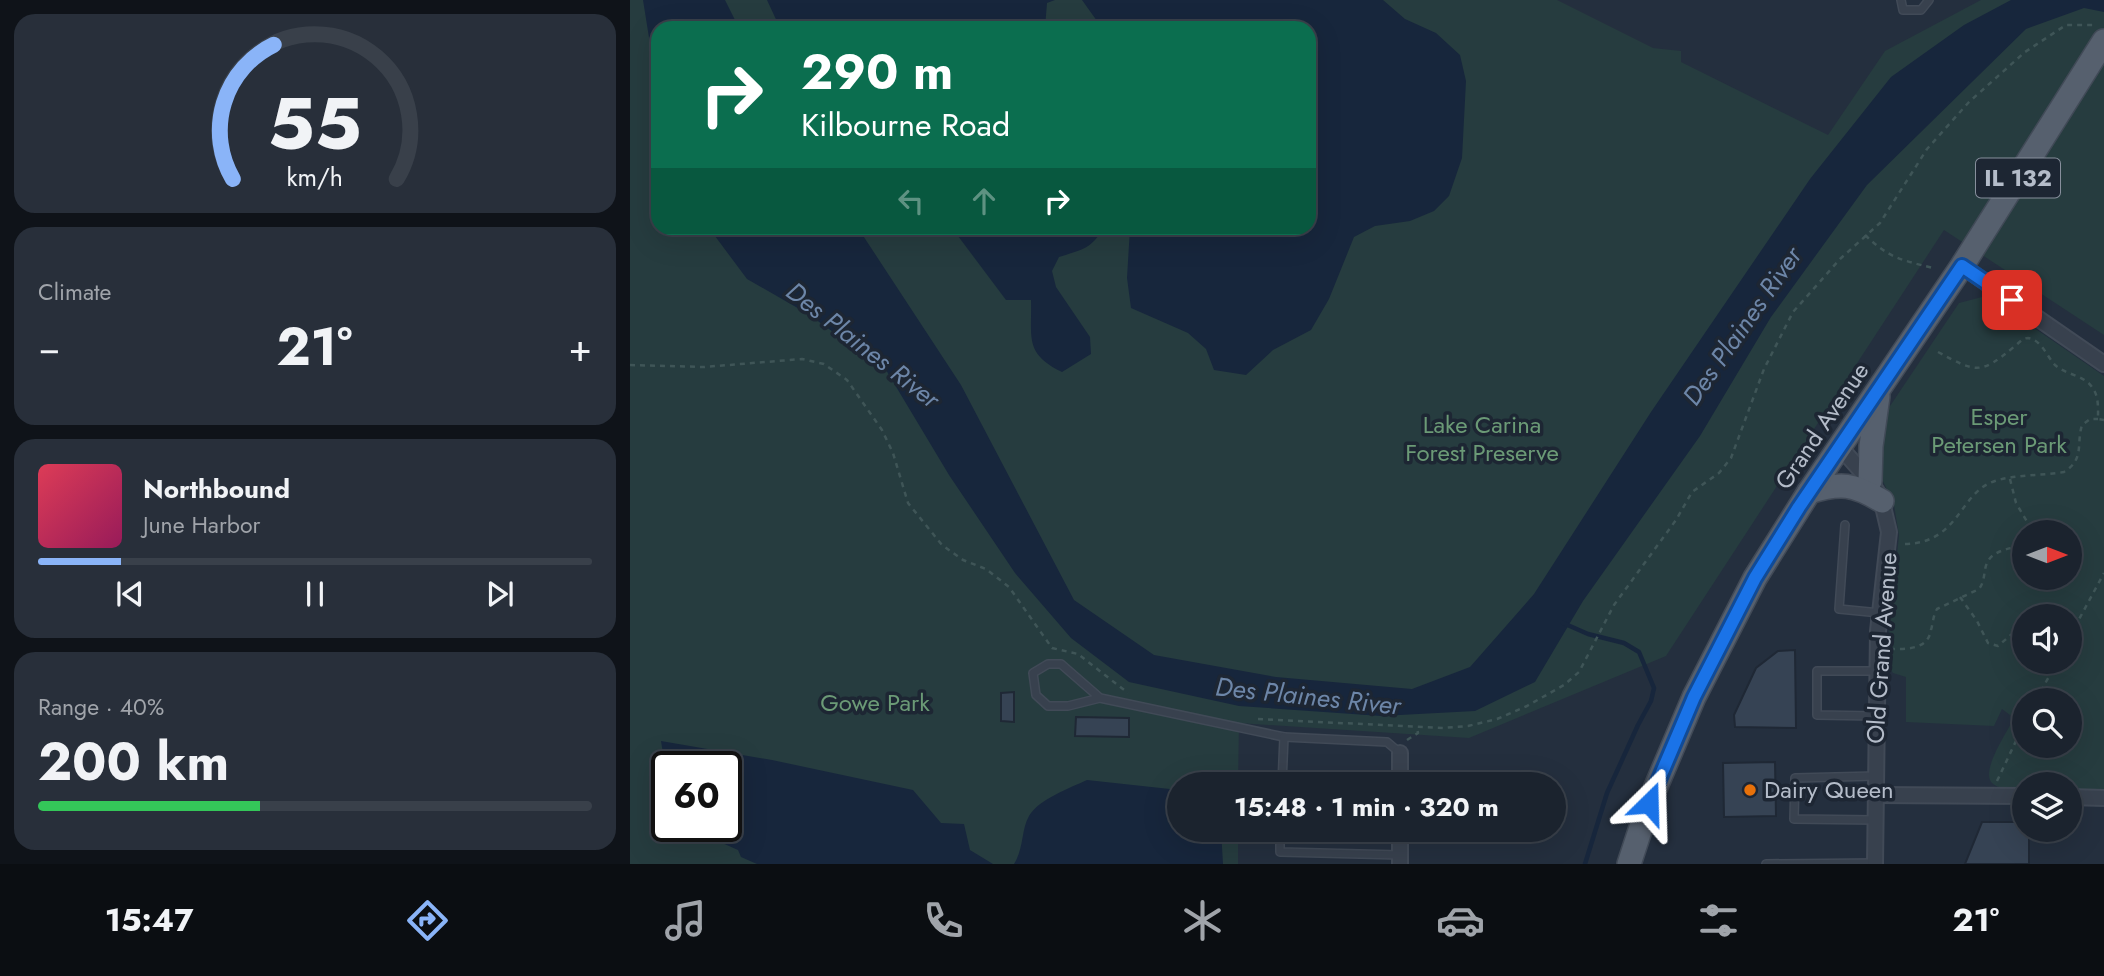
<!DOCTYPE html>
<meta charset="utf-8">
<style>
body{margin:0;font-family:Jost,sans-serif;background:#282f3a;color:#f1f3f6;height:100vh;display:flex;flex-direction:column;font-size:26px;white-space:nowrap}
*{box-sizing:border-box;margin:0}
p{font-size:23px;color:#a0a4aa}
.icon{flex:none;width:38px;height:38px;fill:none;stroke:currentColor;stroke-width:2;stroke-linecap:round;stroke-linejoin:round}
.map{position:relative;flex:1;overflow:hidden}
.drawer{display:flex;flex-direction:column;gap:14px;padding:14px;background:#0f1319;width:630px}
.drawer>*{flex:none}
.top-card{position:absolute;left:21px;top:21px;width:665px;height:214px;border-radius:21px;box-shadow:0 7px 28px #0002,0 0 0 2px #39404a;background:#0b6e4f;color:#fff;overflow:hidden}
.needle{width:46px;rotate:90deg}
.tools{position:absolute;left:1382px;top:520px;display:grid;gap:14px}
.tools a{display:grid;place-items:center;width:70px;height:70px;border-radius:50%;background:#1b232e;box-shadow:0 7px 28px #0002,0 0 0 2px #39404a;font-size:35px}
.speed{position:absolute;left:21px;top:751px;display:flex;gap:14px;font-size:35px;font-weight:700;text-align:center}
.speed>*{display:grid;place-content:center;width:91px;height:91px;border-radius:50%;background:#1b232e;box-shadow:0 7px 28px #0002,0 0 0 2px #39404a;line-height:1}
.speed .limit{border:4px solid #111;border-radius:10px;background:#fff;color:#111}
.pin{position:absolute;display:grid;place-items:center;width:60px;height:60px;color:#fff;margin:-30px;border-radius:14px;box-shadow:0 4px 10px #0006}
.me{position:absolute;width:77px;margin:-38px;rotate:22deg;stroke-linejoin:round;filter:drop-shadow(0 0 5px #0008)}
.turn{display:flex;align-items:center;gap:24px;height:147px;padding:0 35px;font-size:32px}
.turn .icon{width:91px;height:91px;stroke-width:2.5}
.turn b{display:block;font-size:49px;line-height:60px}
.lanes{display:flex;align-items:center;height:66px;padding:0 35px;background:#0003;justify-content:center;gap:35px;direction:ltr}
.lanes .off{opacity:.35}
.big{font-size:52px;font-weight:700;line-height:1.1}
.drawer .card{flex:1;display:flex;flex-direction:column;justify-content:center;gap:10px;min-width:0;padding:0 24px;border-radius:21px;background:#282f3a}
.drawer .dial{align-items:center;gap:0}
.dial svg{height:182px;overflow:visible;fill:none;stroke:#39404a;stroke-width:7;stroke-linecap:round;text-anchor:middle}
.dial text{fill:#f1f3f6;stroke:none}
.song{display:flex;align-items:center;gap:21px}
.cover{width:84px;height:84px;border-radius:10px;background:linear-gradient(135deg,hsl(350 70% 55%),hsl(330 70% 35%))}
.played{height:7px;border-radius:4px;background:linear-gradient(90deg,#8ab4f8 15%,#39404a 15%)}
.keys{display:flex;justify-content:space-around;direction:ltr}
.heat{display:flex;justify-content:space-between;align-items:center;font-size:38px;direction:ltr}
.charge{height:10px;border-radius:5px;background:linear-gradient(90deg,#34c759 40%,#39404a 0)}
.trip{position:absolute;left:537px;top:772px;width:399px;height:70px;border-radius:35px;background:#1b232e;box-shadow:0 7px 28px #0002,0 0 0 2px #39404a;font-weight:700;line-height:70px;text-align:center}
.menu{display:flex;height:112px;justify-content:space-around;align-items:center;background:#0b0e12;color:#a0a4aa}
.menu .icon{width:49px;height:49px}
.menu .selected{color:#8ab4f8}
.menu b{font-size:32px;color:#f1f3f6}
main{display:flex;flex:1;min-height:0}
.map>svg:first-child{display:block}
.green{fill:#263c3f;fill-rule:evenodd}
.water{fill:#17263c}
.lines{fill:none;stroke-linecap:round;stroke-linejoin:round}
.stream{stroke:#17263c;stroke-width:4.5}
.building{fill:#364354;stroke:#1f2835;stroke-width:2}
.lane-casing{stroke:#414a57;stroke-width:10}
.street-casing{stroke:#414a57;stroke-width:18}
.primary-casing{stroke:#414a57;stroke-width:26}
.path{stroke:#3f5557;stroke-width:2.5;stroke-dasharray:5 5;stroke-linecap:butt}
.lane{stroke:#38414e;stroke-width:7}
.street{stroke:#38414e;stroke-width:14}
.primary{stroke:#56606e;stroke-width:23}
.route-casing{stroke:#114b97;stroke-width:18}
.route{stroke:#1a73e8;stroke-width:12}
.food-dot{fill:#e8710a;stroke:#1d2633;stroke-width:2.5}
.labels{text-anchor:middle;stroke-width:7;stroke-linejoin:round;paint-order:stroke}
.shield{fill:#1d2633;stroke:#878f9c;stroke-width:2}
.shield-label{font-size:23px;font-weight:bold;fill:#b4bcc9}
.park-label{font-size:24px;fill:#6b9a76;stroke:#1d2633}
.street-label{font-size:24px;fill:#b4bcc9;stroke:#1d2633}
.poi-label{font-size:24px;fill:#b4bcc9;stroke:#1d2633;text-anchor:start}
.water-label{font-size:26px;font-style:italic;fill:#6d86a8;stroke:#1d2633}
</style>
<main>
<section class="drawer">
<div class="card dial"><svg viewBox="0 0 100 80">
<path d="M14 69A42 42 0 1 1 86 69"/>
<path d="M14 69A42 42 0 0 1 32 10" stroke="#8ab4f8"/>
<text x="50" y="56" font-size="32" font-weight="700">55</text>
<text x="50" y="72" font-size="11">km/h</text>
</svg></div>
<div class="card"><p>Climate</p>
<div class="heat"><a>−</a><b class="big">21°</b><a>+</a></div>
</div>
<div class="card">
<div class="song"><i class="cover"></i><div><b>Northbound</b><p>June Harbor</p></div></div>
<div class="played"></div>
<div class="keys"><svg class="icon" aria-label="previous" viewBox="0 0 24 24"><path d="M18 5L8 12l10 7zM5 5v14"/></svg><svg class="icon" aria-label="pause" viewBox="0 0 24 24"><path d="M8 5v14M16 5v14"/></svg><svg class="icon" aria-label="next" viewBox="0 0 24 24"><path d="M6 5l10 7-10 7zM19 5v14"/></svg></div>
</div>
<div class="card"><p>Range · 40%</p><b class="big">200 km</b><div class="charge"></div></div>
</section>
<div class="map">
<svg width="1474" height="864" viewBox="0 0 1474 864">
<rect width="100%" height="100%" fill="#242f3e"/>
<!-- green -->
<g class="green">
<path d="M0 0H927L1023 48 1051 51V62L1198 135 1255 51 1351 0H1474V335L1314 230 1036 656 839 738 609 723 608 784H550V830H608V864H0ZM28 28H679V228H28ZM37 766H96V826H37Z"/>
<path d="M1352 297 1372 306 1474 376V789H1440V784H1395V788C1385 788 1370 791 1362 783 1350 771 1378 731 1384 718L1372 709 1364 726 1276 722V677L1263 673 1256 663 1269 535 1264 505 1252 479 1246 455 1254 415 1329 303ZM1395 532H1440V578H1395ZM1395 616H1440V662H1395ZM1395 700H1440V746H1395Z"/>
</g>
<!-- water -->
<g class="water">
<path d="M13 0H95L109 28H28V94Z"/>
<path d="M137 0H425L417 3 415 28H324L313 19 303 28H150Z"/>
<path d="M452 0H753L775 19 806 33 830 55 836 81 832 158 819 196 804 211 780 221 745 226 724 237 699 299 681 330 643 350 616 375 584 370 576 349 558 333 501 308 497 278 500 228H679V28H472Z"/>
<path d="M1381 0H1474V12L1454 8 1396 29 1237 185 1141 317 1070 436 953 601 905 682 845 711 751 716 609 706 499 682 441 638 385 573 319 475 256 370 178 314 117 279 79 228H228L331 385 444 600 524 655 646 677 782 689 840 667 904 594 1021 412 1180 179 1261 77 1334 25Z"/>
<path d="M322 228H473C462 249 451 250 429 257L422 271 426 287 460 337 461 354 432 372C394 353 402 338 401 300H376Z"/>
<path d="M31 741 142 760 283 790 311 823 334 824 340 850 363 864H127L111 857 108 850 72 834 55 831 53 826H96V766H37V778Z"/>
<path d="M457 780 549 790 550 830H591L593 864H384C394 848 391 830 399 816 409 799 440 788 457 780Z"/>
</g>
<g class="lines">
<!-- stream -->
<path class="stream" d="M933 623 958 634 994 643 1009 652 1024 688 1021 701 1008 725 977 793 955 864"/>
</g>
<!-- building -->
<g class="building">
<path d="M1165 650 1166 728 1105 727 1104 715 1126 668 1148 651Z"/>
<path d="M384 692V722L371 721V693Z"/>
<path d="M446 717 499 718V737L445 736Z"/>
<path d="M1145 762 1146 816 1094 817 1093 763Z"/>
<path d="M1352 822H1395V830H1399V864H1335Z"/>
</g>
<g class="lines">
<defs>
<g id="lane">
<path d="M1271 0 1273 10H1291L1299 0"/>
<path d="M1215 525 1209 609 1250 613"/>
<path d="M470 698 431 664H418L403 673 406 695 418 706H438L470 698 654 737"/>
<path d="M1246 716 1187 715V671H1247"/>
<path d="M652 784 654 737 757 742 770 753"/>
<path d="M1245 820 1164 819 1165 778 1246 776"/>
<path d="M650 830V852L770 855"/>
<path d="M1136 864 1245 863"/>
</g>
<g id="street">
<path d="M1332 266 1474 364"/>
<path d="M1210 447 1240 481 1251 498 1259 532 1248 631 1245 864"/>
<path d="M770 753V784"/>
<path d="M1246 795 1395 796"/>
<path d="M1440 797 1474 798"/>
<path d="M770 830V864"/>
</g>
<g id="primary">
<path d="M1240 481 1241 446 1248 396"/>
<path d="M1179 492C1211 482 1224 484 1252 501"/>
<path d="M999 864 1019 803 1064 697 1125 578 1179 492 1332 266 1474 41"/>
</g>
</defs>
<!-- lane casing -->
<use href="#lane" class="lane-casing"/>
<!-- street casing -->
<use href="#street" class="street-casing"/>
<!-- primary casing -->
<use href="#primary" class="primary-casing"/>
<!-- path -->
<g class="path">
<path d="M1235 235C1259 258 1271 260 1303 268"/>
<path d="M1308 352C1347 373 1350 375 1385 346 1389 343 1392 338 1398 338 1412 340 1417 357 1425 365 1436 375 1454 375 1462 387 1469 396 1468 408 1468 419L1474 420"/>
<path d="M0 365 74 367 172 359 194 364 217 380 252 430 263 453 278 503 312 545 333 560 356 569 379 587 422 648 448 654 498 693"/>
<path d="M1380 479 1386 503 1399 525V532"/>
<path d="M1275 544C1330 543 1329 492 1365 481 1387 474 1412 476 1434 472 1455 459 1446 444 1452 425L1460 419H1468"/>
<path d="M1330 597 1347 621 1358 643 1368 646 1382 634 1395 637"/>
<path d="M1440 636 1474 573"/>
<path d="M1260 649C1276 649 1298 650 1301 630 1303 623 1303 616 1307 609L1349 589C1356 580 1353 569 1358 561 1366 548 1383 550 1395 542"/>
<path d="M1406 700 1427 662"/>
<path d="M628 719 813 728 838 726 867 719 897 706 934 685 949 672 984 605 1046 520 1062 492 1089 473 1101 458 1134 369 1163 312 1210 259 1250 223 1297 149 1339 102 1395 52 1436 25H1464"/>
<path d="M777 740 788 733 787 728"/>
<path d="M1367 781 1395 722"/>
</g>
<!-- lane -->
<use href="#lane" class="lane"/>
<!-- street -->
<use href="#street" class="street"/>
<!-- primary -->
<use href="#primary" class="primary"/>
</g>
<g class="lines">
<defs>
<path id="route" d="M1019 803 1064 697 1125 578 1169 507 1332 266 1382 300"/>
</defs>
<!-- route casing -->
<use href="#route" class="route-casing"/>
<!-- route -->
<use href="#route" class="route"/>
</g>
<!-- markers -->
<circle class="food-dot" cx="1120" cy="790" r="7"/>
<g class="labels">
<!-- shield labels -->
<rect class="shield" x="1346" y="158.5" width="84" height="39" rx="5"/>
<g class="shield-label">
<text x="1388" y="186">IL 132</text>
</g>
<!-- park labels -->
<g class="park-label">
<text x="1369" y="425">Esper<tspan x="1369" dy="28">Petersen Park</tspan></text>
<text x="852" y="433">Lake Carina<tspan x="852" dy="28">Forest Preserve</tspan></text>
<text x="245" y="711">Gowe Park</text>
</g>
<!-- street labels -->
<g class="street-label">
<text transform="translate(1192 426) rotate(-56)" y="8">Grand Avenue</text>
<text transform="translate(1252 648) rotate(-86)" y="8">Old Grand Avenue</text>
</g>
<!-- poi labels -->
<g class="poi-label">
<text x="1134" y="798">Dairy Queen</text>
</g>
<!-- water labels -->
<g class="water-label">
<text transform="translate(1112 326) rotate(-55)" y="9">Des Plaines River</text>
<text transform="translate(233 345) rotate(38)" y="9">Des Plaines River</text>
<text transform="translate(678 696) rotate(6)" y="9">Des Plaines River</text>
</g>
</g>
</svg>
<div class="tools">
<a><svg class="needle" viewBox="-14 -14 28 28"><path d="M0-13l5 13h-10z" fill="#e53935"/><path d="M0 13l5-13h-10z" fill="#a0a4aa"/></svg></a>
<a><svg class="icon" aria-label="sound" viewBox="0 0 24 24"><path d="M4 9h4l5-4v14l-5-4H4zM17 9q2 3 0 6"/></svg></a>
<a><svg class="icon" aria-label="search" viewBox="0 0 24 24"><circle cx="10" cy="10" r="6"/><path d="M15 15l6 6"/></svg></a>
<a><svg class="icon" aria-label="layers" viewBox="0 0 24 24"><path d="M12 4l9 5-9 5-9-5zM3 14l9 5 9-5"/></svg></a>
</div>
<div class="speed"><div class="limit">60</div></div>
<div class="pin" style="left:1382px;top:300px;background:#d93025"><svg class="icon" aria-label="arrive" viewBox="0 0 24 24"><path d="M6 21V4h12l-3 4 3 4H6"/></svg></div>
<svg class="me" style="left:1019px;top:803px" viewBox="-20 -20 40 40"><path d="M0-17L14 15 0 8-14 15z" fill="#1a73e8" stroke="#fff" stroke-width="4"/></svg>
<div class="trip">15:48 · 1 min · 320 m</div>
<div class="top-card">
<div class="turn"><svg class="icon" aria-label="right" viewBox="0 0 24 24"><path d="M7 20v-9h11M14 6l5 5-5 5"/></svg><div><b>290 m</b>Kilbourne Road</div></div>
<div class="lanes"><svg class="icon off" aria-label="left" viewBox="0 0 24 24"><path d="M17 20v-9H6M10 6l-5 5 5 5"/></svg><svg class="icon off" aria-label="ahead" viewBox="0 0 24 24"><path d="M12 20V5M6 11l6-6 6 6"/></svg><svg class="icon" aria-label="right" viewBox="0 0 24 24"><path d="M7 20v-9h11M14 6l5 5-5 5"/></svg></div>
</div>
</div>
</main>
<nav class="menu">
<b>15:47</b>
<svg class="icon selected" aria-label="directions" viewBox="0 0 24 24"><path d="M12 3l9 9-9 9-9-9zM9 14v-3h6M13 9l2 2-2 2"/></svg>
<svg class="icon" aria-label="music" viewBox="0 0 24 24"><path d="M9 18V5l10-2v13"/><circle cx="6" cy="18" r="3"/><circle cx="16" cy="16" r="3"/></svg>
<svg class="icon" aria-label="phone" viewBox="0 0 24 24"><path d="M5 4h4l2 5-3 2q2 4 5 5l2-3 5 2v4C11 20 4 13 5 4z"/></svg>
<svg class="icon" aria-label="climate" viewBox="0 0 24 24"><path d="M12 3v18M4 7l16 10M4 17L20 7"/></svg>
<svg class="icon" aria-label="car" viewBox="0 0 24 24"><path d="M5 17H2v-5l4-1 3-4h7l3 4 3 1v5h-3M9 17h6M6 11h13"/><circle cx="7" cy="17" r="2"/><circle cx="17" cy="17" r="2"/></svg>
<svg class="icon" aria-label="filters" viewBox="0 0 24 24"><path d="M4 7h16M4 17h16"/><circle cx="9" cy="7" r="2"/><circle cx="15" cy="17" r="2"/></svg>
<b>21°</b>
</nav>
